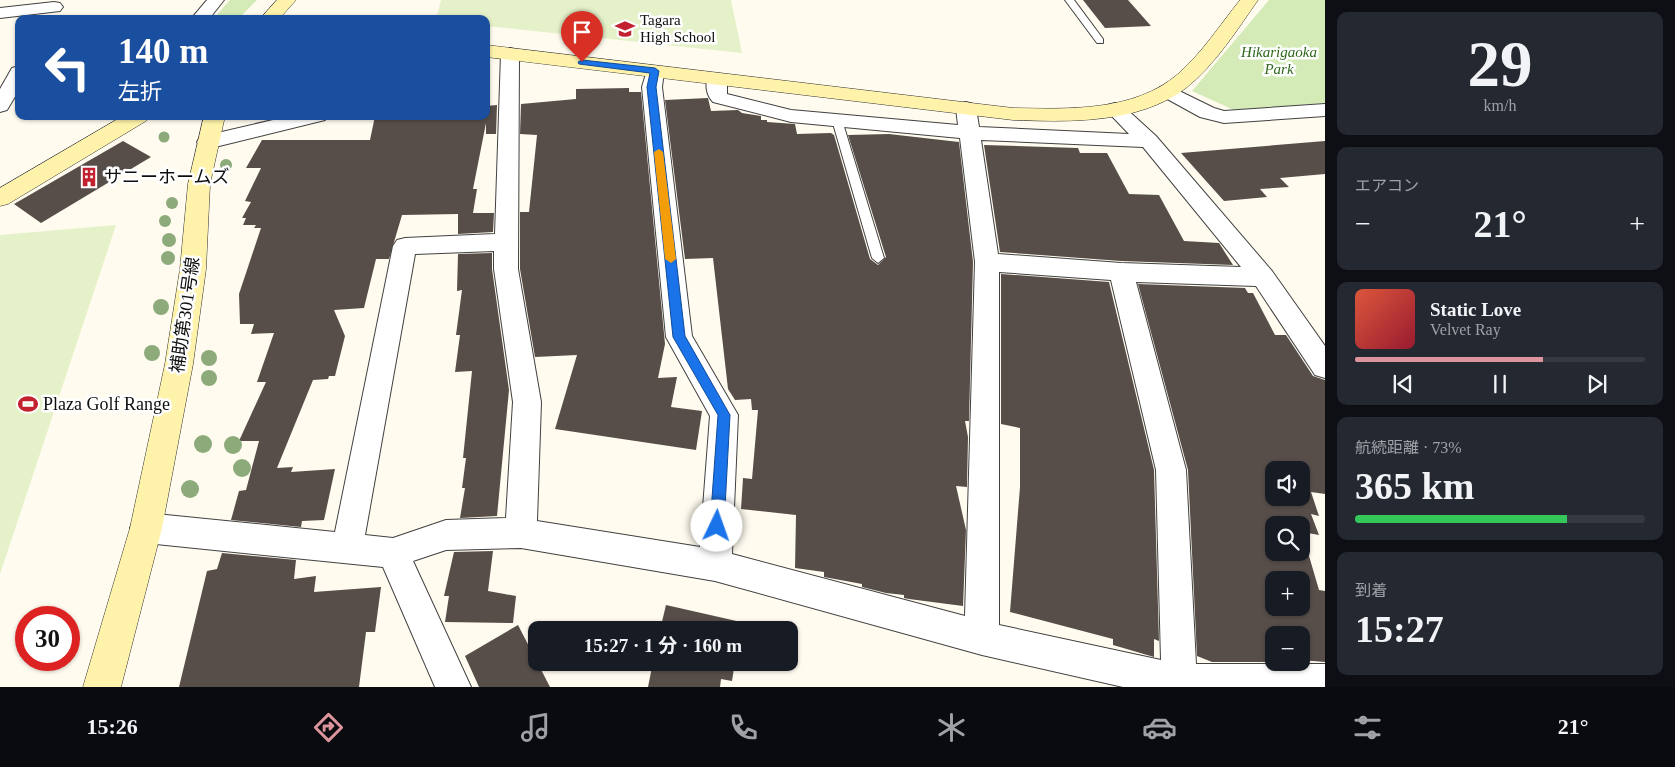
<!DOCTYPE html>
<html lang="ja">
<meta charset="utf-8">
<style>
body{margin:0;font-family:"Times New Roman","Noto Sans JP",serif;background:#242831;color:#f1f3f6;height:100vh;display:flex;flex-direction:column;font-size:19px;white-space:nowrap}
*{box-sizing:border-box;margin:0}
p{font-size:16px;color:#9ea1a6}
.icon{flex:none;width:28px;height:28px;fill:none;stroke:currentColor;stroke-width:2;stroke-linecap:round;stroke-linejoin:round}
.map{position:relative;flex:1;overflow:hidden}
.drawer{display:flex;flex-direction:column;gap:12px;padding:12px;background:#0d0f14;width:350px}
.drawer>*{flex:none}
.guide{position:absolute;left:15px;top:15px;width:475px;height:105px;border-radius:10px;box-shadow:0 1px 4px #0004;background:#1a4fa0;color:#fff;overflow:hidden}
.tools{position:absolute;left:1265px;top:461px;display:grid;gap:10px}
.tools a{display:grid;place-items:center;width:45px;height:45px;border-radius:10px;background:#171b24;box-shadow:0 1px 4px #0004;font-size:25px}
.speed{position:absolute;left:15px;top:606px;display:flex;gap:10px;font-size:25px;font-weight:700;text-align:center}
.speed>*{display:grid;place-content:center;width:65px;height:65px;border-radius:50%;background:#171b24;box-shadow:0 1px 4px #0004;line-height:1}
.speed .limit{border:8px solid #d22;background:#fff;color:#111}
.pin{position:absolute;display:grid;place-items:center;width:42px;height:42px;color:#fff;margin:-51px -21px;border-radius:50% 50% 50% 0;rotate:-45deg;box-shadow:0 0 5px #0007}
.pin .icon{rotate:45deg}
.me{position:absolute;width:55px;margin:-28px;rotate:3deg;stroke-linejoin:round;filter:drop-shadow(0 0 4px #0008)}
.turn{display:flex;align-items:center;gap:18px;height:105px;padding:0 20px;font-size:22px}
.turn .icon{width:65px;height:65px;stroke-width:2.5}
.turn b{display:block;font-size:35px;line-height:42px}
.big{font-size:38px;font-weight:700;line-height:1.1}
.drawer .tile{flex:1;display:flex;flex-direction:column;justify-content:center;gap:8px;min-width:0;padding:0 18px;border-radius:10px;background:#242831}
.drawer .dial{align-items:center;gap:0}
.dial b{font-size:65px;line-height:1}
.song{display:flex;align-items:center;gap:15px}
.cover{width:60px;height:60px;border-radius:8px;background:linear-gradient(135deg,hsl(10 70% 55%),hsl(350 70% 35%))}
.played{height:5px;border-radius:2px;background:linear-gradient(90deg,#dc949d 65%,#363941 65%)}
.keys{display:flex;justify-content:space-around;direction:ltr}
.heat{display:flex;justify-content:space-between;align-items:center;font-size:28px;direction:ltr}
.charge{height:8px;border-radius:4px;background:linear-gradient(90deg,#34c759 73%,#363941 0)}
.trip{position:absolute;left:528px;top:621px;width:270px;height:50px;border-radius:10px;background:#171b24;box-shadow:0 1px 4px #0004;font-weight:700;line-height:50px;text-align:center}
.menu{display:flex;height:80px;justify-content:space-around;align-items:center;background:#090b0e;color:#9ea1a6}
.menu .icon{width:35px;height:35px}
.menu .on{color:#dc949d}
.menu b{font-size:22px;color:#f1f3f6}
main{display:flex;flex:1;min-height:0}
.map>svg:first-child{display:block}
.green{fill:#d4ebb7}
.pitch{fill:#e5f2c9}
.building{fill:#574e4a;fill-rule:evenodd}
.lines{fill:none;stroke-linecap:round;stroke-linejoin:round}
.lane-casing{stroke:#414141;stroke-width:2}
.street-casing{stroke:#414141;stroke-width:2}
.secondary-casing{stroke:#303030;stroke-width:1}
.lane{fill:#fff;fill-rule:evenodd}
.street{fill:#fff;fill-rule:evenodd}
.secondary{fill:#fff2aa;fill-rule:evenodd}
.tree{fill:#8daa7b}
.route{fill:#1a73e8;stroke:#114b97}
.slow{fill:#f59e0b}
.labels{text-anchor:middle;stroke-width:5;stroke-linejoin:round;paint-order:stroke}
.far-poi-label{font-size:15px;fill:#0e0e0e;stroke:#fff;text-anchor:start}
.far-park-label{font-size:15px;font-style:italic;fill:#2f681c;stroke:#fff}
.poi-label{font-size:18px;fill:#0e0e0e;stroke:#fff;text-anchor:start}
.street-label{font-size:18px;fill:#0e0e0e;stroke:#fff}
</style>
<main>
<div class="map">
<svg width="1325" height="687" viewBox="0 0 1325 687">
<rect width="100%" height="100%" fill="#fffbef"/>
<!-- green -->
<g class="green">
<path d="M230 0H257L238 19H213Z"/>
<path d="M1269 0H1325V103L1234 110 1192 91Z"/>
</g>
<!-- pitch -->
<g class="pitch">
<path d="M441 0H731L742 53 486 26V19H436Z"/>
<path d="M116 225 0 574V235Z"/>
</g>
<!-- building -->
<g class="building">
<path d="M1083 0H1128L1151 26 1105 28Z"/>
<path d="M629 88V92H641L665 344 658 378 677 377 671 407 702 411 696 450 555 429 577 355 535 357 520 269V212H529L537 135 520 134 521 104 576 99V89Z"/>
<path d="M708 98 711 111 738 110 742 113 761 116V120H767V122L795 124 797 134 831 133 834 135 870 259 878 265 886 257 848 135 889 134 959 142 973 262 969 421H965L968 437 967 487 956 486 966 530 963 606 909 599 904 598V595L886 593 862 587V584L824 577V572L795 568 796 515 741 509 743 478 752 479 758 410H752L751 399 735 400 728 389 713 258 685 259 665 100Z"/>
<path d="M497 105 496 134H486V123L473 189H477L473 213H494L493 232 458 234V214L402 215 389 259H376L364 308 334 310 345 336 335 376H329L328 379 313 380 277 468 293 467 291 472 335 469 324 520 302 521 301 527 231 520 239 491 246 490 259 441H239L266 382H257L274 333 251 334 254 324H240L239 294 261 228H254L256 225H243L246 218H242L251 202 245 201 261 168H246L262 140H370L375 116H486V106Z"/>
<path d="M123 141 151 157 41 223 14 204Z"/>
<path d="M1325 141V174L1280 178 1289 187 1260 189 1267 197 1224 201 1181 153Z"/>
<path d="M984 145 1078 148 1080 153H1107L1129 194 1159 195 1184 241 1219 243 1233 265 1121 261 1000 252Z"/>
<path d="M492 253V269L509 390 497 516 460 518 465 488H462L466 458H463L472 371 455 372 460 335H456L462 290 457 291 458 254Z"/>
<path d="M1001 274 1109 282 1154 470 1159 641 1154 639V657L1113 645V639L1010 612 1020 487V428L1001 424Z"/>
<path d="M1138 284 1245 288 1248 293H1253L1275 335H1286L1313 376 1325 380V494L1311 492 1319 516 1311 514 1319 535 1302 532 1319 590 1325 591V662L1301 660V635H1274V653L1265 651 1268 662H1212L1197 656 1188 470ZM1274 470H1301V498H1274ZM1274 525H1301V552H1274ZM1274 580H1301V608H1274Z"/>
<path d="M493 551 488 591 516 596 513 623 445 622 449 596H444L454 552Z"/>
<path d="M222 553 296 560 294 579 316 576 314 592 381 587 375 632H366L359 687H179L207 571 217 569Z"/>
<path d="M666 605 741 622 740 630H660Z"/>
<path d="M518 625 550 687H479L465 656Z"/>
<path d="M653 662H735L732 681 721 679 720 687H648Z"/>
</g>
<g class="lines">
<defs>
<g id="lane">
<path d="M1065 0H1074L1103 39V43H1097Z"/>
<path d="M837 117 842 120 884 258 878 263 872 258 832 120Z"/>
</g>
<g id="street">
<path d="M207 0H224L209 19H191Z"/>
<path d="M54 2 60 3 63 7 60 11 0 18V8Z"/>
<path d="M510 48 517 50 519 54 518 269 541 402 537 521 700 547 710 416 666 337 642 87 648 67H662L664 71 662 87 692 336 738 415 732 554 965 616 975 262 960 138 791 122 713 102C706 95 704 82 710 74H724L727 78V94L791 110 958 125 956 108 959 104 966 102 973 104 976 108 979 127 1129 134 1105 109 1108 105 1115 103 1122 105 1156 136 1272 271 1325 346V378L1315 375 1256 286 1136 282 1186 470 1196 664H1325V687H1123L982 655 715 581 521 548 446 550 413 561 471 687H435L383 567 146 543 135 538 130 528 135 518 146 513 335 532 393 246 397 240 405 238 495 234 501 54 503 50ZM981 140 1143 147 1241 267 1121 263 998 254ZM494 251V269L513 402 506 518 446 520 393 538 365 535 415 254ZM999 272 1111 280 1156 470 1161 660 999 625Z"/>
<path d="M19 66V90L7 110 0 112V89L12 68Z"/>
<path d="M1167 85 1214 108 1224 111 1325 104V116L1224 123 1200 117 1160 95 1157 91 1160 87Z"/>
<path d="M290 116H328L325 120 207 149 200 147 197 142 200 137Z"/>
</g>
<g id="secondary">
<path d="M277 0H296L279 19H260Z"/>
<path d="M1240 0H1258C1237 30 1215 65 1186 88 1139 124 1069 122 1013 120L486 57V45L1013 108C1068 109 1134 112 1178 74 1202 53 1220 25 1240 0Z"/>
<path d="M123 116H149L146 121 8 204 0 206V188Z"/>
<path d="M204 116H225L210 184 206 269 193 364 162 528 121 687H83L130 528 165 364 180 269 188 184Z"/>
</g>
</defs>
<!-- lane casing -->
<use href="#lane" class="lane-casing"/>
<!-- street casing -->
<use href="#street" class="street-casing"/>
<!-- secondary casing -->
<use href="#secondary" class="secondary-casing"/>
<!-- lane -->
<use href="#lane" class="lane"/>
<!-- street -->
<use href="#street" class="street"/>
<!-- secondary -->
<use href="#secondary" class="secondary"/>
</g>
<!-- trees -->
<g class="tree">
<circle cx="164" cy="137" r="5.5"/>
<circle cx="226" cy="165" r="6"/>
<circle cx="172" cy="203" r="6"/>
<circle cx="165" cy="221" r="6"/>
<circle cx="169" cy="240" r="7"/>
<circle cx="168" cy="258" r="7"/>
<circle cx="161" cy="307" r="8"/>
<circle cx="152" cy="353" r="8"/>
<circle cx="209" cy="358" r="8"/>
<circle cx="209" cy="378" r="8"/>
<circle cx="203" cy="444" r="9"/>
<circle cx="233" cy="445" r="9"/>
<circle cx="242" cy="468" r="9"/>
<circle cx="190" cy="489" r="9"/>
</g>
<!-- route -->
<path class="route" d="M582 60 655 68 659 71 656 87 685 336 730 415 724 526 722 530 717 532 712 530 710 526 718 415 673 337 647 87 650 73 579 64 578 62Z"/>
<!-- slow -->
<path class="slow" d="M659 149 663 152 676 259 671 263 665 259 654 152Z"/>
<!-- icons -->
<defs>
<symbol id="school-bare" viewBox="-9 -9 18 18"><path d="M0-5L7-2L0 1L-7-2ZM-4 1L0 2.5L4 1V4Q0 6-4 4Z" fill="#c22130" stroke="#fff" stroke-width="2.5" paint-order="stroke"/></symbol>
<symbol id="building-bare" viewBox="-9 -9 18 18"><path d="M-4-6H4V6H1V3H-1V6H-4ZM-2.5-4.3h1.7v1.8h-1.7ZM.8-4.3h1.7v1.8H.8ZM-2.5-1h1.7V.8h-1.7ZM.8-1h1.7V.8H.8Z" fill="#c22130" stroke="#fff" stroke-width="2.5" paint-order="stroke"/></symbol>
<symbol id="stadium-bare" viewBox="-9 -9 18 18"><path d="M0-5a6.5 5 0 1 0 0 10a6.5 5 0 1 0 0-10ZM-3.5-1.8h7v3.6h-7Z" fill="#c22130" stroke="#fff" stroke-width="2.5" paint-order="stroke"/></symbol>
</defs>
<g fill-rule="evenodd">
<use href="#school-bare" x="611" y="15" width="28" height="28"/>
<use href="#building-bare" x="75" y="163" width="28" height="28"/>
<use href="#stadium-bare" x="14" y="390" width="28" height="28"/>
</g>
<g class="labels">
<!-- far-poi labels -->
<g class="far-poi-label">
<text x="640" y="25">Tagara<tspan x="640" dy="17">High School</tspan></text>
</g>
<!-- far-park labels -->
<g class="far-park-label">
<text x="1279" y="57">Hikarigaoka<tspan x="1279" dy="17">Park</tspan></text>
</g>
<!-- poi labels -->
<g class="poi-label">
<text x="104" y="183">サニーホームズ</text>
<text x="43" y="410">Plaza Golf Range</text>
</g>
<!-- street labels -->
<g class="street-label">
<text transform="translate(185 315) rotate(-82)" y="6">補助第301号線</text>
</g>
</g>
</svg>
<div class="tools">
<a><svg class="icon" aria-label="sound" viewBox="0 0 24 24"><path d="M4 9h4l5-4v14l-5-4H4zM17 9q2 3 0 6"/></svg></a>
<a><svg class="icon" aria-label="search" viewBox="0 0 24 24"><circle cx="10" cy="10" r="6"/><path d="M15 15l6 6"/></svg></a>
<a>+</a>
<a>−</a>
</div>
<div class="speed"><div class="limit">30</div></div>
<div class="pin" style="left:582px;top:62px;background:#d93025"><svg class="icon" aria-label="arrive" viewBox="0 0 24 24"><path d="M6 21V4h12l-3 4 3 4H6"/></svg></div>
<svg class="me" style="left:717px;top:526px" viewBox="-20 -20 40 40"><circle r="19" fill="#fff"/><path d="M0-13L10 11 0 6-10 11z" fill="#1a73e8"/></svg>
<div class="trip">15:27 · 1 分 · 160 m</div>
<div class="guide">
<div class="turn"><svg class="icon" aria-label="left" viewBox="0 0 24 24"><path d="M17 20v-9H6M10 6l-5 5 5 5"/></svg><div><b>140 m</b>左折</div></div>
</div>
</div>
<section class="drawer">
<div class="tile dial"><b>29</b><p>km/h</p></div>
<div class="tile"><p>エアコン</p>
<div class="heat"><a>−</a><b class="big">21°</b><a>+</a></div>
</div>
<div class="tile">
<div class="song"><i class="cover"></i><div><b>Static Love</b><p>Velvet Ray</p></div></div>
<div class="played"></div>
<div class="keys"><svg class="icon" aria-label="previous" viewBox="0 0 24 24"><path d="M18 5L8 12l10 7zM5 5v14"/></svg><svg class="icon" aria-label="pause" viewBox="0 0 24 24"><path d="M8 5v14M16 5v14"/></svg><svg class="icon" aria-label="next" viewBox="0 0 24 24"><path d="M6 5l10 7-10 7zM19 5v14"/></svg></div>
</div>
<div class="tile"><p>航続距離 · 73%</p><b class="big">365 km</b><div class="charge"></div></div>
<div class="tile"><p>到着</p><b class="big">15:27</b></div>
</section>
</main>
<nav class="menu">
<b>15:26</b>
<svg class="icon on" aria-label="directions" viewBox="0 0 24 24"><path d="M12 3l9 9-9 9-9-9zM9 14v-3h6M13 9l2 2-2 2"/></svg>
<svg class="icon" aria-label="music" viewBox="0 0 24 24"><path d="M9 18V5l10-2v13"/><circle cx="6" cy="18" r="3"/><circle cx="16" cy="16" r="3"/></svg>
<svg class="icon" aria-label="phone" viewBox="0 0 24 24"><path d="M5 4h4l2 5-3 2q2 4 5 5l2-3 5 2v4C11 20 4 13 5 4z"/></svg>
<svg class="icon" aria-label="climate" viewBox="0 0 24 24"><path d="M12 3v18M4 7l16 10M4 17L20 7"/></svg>
<svg class="icon" aria-label="car" viewBox="0 0 24 24"><path d="M5 17H2v-5l4-1 3-4h7l3 4 3 1v5h-3M9 17h6M6 11h13"/><circle cx="7" cy="17" r="2"/><circle cx="17" cy="17" r="2"/></svg>
<svg class="icon" aria-label="filters" viewBox="0 0 24 24"><path d="M4 7h16M4 17h16"/><circle cx="9" cy="7" r="2"/><circle cx="15" cy="17" r="2"/></svg>
<b>21°</b>
</nav>
